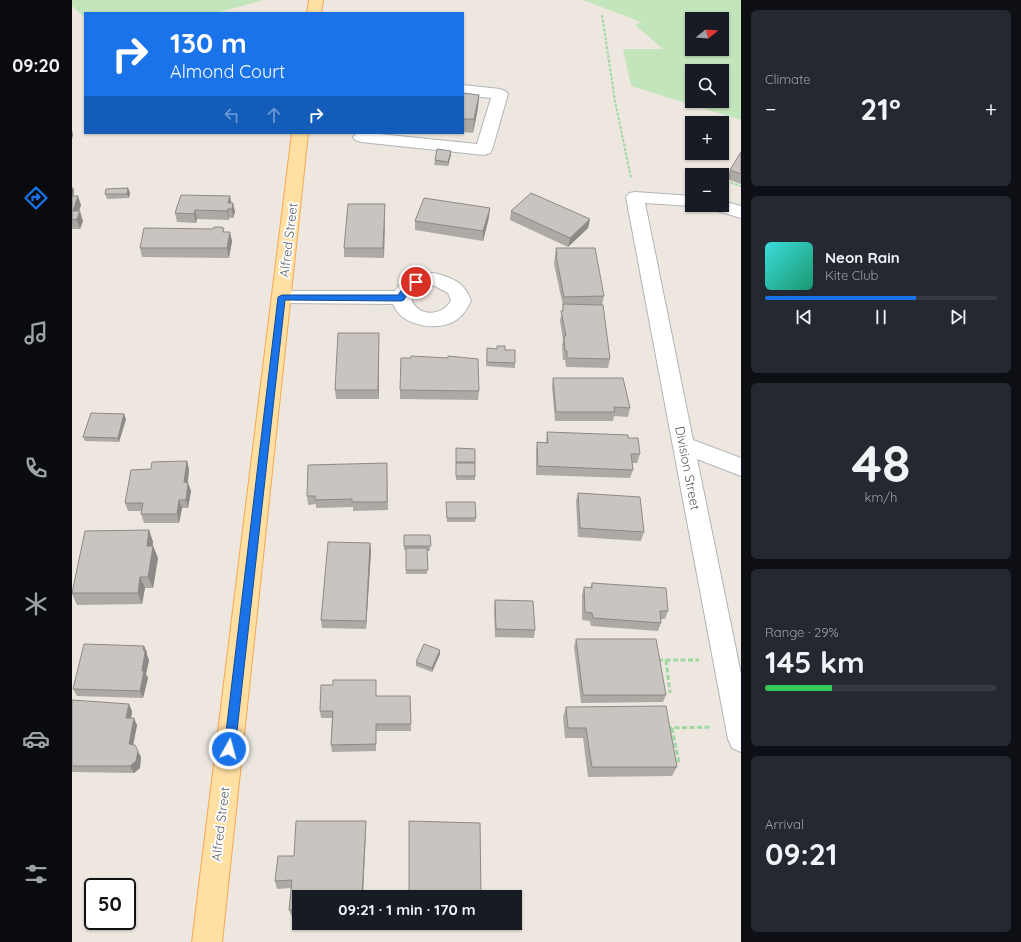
<!DOCTYPE html>
<meta charset="utf-8">
<style>
body{margin:0;font-family:Quicksand,sans-serif;background:#242831;color:#f1f3f6;height:100vh;display:flex;flex-direction:column;font-size:15px;white-space:nowrap}
*{box-sizing:border-box;margin:0}
p{font-size:13px;color:#9ea1a6}
.icon{flex:none;width:22px;height:22px;fill:none;stroke:currentColor;stroke-width:2;stroke-linecap:round;stroke-linejoin:round}
.map{position:relative;flex:1;overflow:hidden}
.drawer{display:flex;flex-direction:column;gap:10px;padding:10px;background:#0d0f14;width:280px}
.drawer>*{flex:none}
.top-card{position:absolute;left:12px;top:12px;width:380px;height:122px;border-radius:0px;box-shadow:0 1px 3px #0004;background:#1a73e8;color:#fff;overflow:hidden}
.needle{width:26px;rotate:73deg}
.controls{position:absolute;left:613px;top:12px;display:grid;gap:8px}
.controls a{display:grid;place-items:center;width:44px;height:44px;border-radius:0px;background:#171b24;box-shadow:0 1px 3px #0004;font-size:20px}
.speed{position:absolute;left:12px;top:878px;display:flex;gap:8px;font-size:20px;font-weight:700;text-align:center}
.speed>*{display:grid;place-content:center;width:52px;height:52px;border-radius:50%;background:#171b24;box-shadow:0 1px 3px #0004;line-height:1}
.speed .limit{border:2px solid #111;border-radius:6px;background:#fff;color:#111}
.pin{position:absolute;display:grid;place-items:center;width:34px;height:34px;color:#fff;margin:-17px;border:2px solid #fff;border-radius:50%;box-shadow:0 1px 4px #0007}
.me{position:absolute;width:44px;margin:-22px;rotate:7deg;stroke-linejoin:round;filter:drop-shadow(0 0 3px #0008)}
.turn{display:flex;align-items:center;gap:14px;height:84px;padding:0 20px;font-size:18px}
.turn .icon{width:52px;height:52px;stroke-width:2.5}
.turn b{display:block;font-size:28px;line-height:34px}
.lanes{display:flex;align-items:center;height:38px;padding:0 20px;background:#0003;justify-content:center;gap:20px;direction:ltr}
.lanes .off{opacity:.35}
.big{font-size:30px;font-weight:800;line-height:1.1}
.drawer .card{flex:1;display:flex;flex-direction:column;justify-content:center;gap:6px;min-width:0;padding:0 14px;border-radius:6px;background:#242831}
.drawer .dial{align-items:center;gap:0}
.dial b{font-size:52px;line-height:1}
.song{display:flex;align-items:center;gap:12px}
.cover{width:48px;height:48px;border-radius:6px;background:linear-gradient(135deg,hsl(180 70% 55%),hsl(160 70% 35%))}
.played{height:4px;border-radius:2px;background:linear-gradient(90deg,#1a73e8 65%,#363941 65%)}
.keys{display:flex;justify-content:space-around;direction:ltr}
.heat{display:flex;justify-content:space-between;align-items:center;font-size:22px;direction:ltr}
.charge{height:6px;border-radius:3px;background:linear-gradient(90deg,#34c759 29%,#363941 0)}
.trip{position:absolute;left:220px;top:890px;width:230px;height:40px;border-radius:0px;background:#171b24;box-shadow:0 1px 3px #0004;font-weight:800;line-height:40px;text-align:center}
main{display:flex;flex:1;min-height:0}
.tab-bar{display:flex;flex-direction:column;width:72px;justify-content:space-around;align-items:center;background:#090b0e;color:#9ea1a6}
.tab-bar .icon{width:28px;height:28px}
.tab-bar .current{color:#1a73e8}
.tab-bar b{font-size:18px;color:#f1f3f6}
.map>svg:first-child{display:block}
.green{fill:#c3e5bb;fill-rule:evenodd}
.lines{fill:none;stroke-linecap:round;stroke-linejoin:round}
.minor-casing{stroke:#b1b5b8;stroke-width:2}
.major-casing{stroke:#f5a851;stroke-width:2}
.path-far1{stroke:#9ed8a2;stroke-width:2;stroke-dasharray:3 1.5;stroke-linecap:butt}
.path{stroke:#9ed8a2;stroke-width:3;stroke-dasharray:5 2.5;stroke-linecap:butt}
.minor{fill:#fff;fill-rule:evenodd}
.major{fill:#ffdfa2;fill-rule:evenodd}
.wall{fill:#ada9a4}
.shaded-wall{fill:#8d8986}
.building{fill:#c9c4bf;stroke:#8d8986}
.route{fill:#1a73e8;stroke:#114b97}
.labels{text-anchor:middle;stroke-width:3.5;stroke-linejoin:round;paint-order:stroke}
.street-label{font-size:13px;fill:#595e62;stroke:#fff}
</style>
<main>
<nav class="tab-bar">
<b>09:20</b>
<svg class="icon current" aria-label="directions" viewBox="0 0 24 24"><path d="M12 3l9 9-9 9-9-9zM9 14v-3h6M13 9l2 2-2 2"/></svg>
<svg class="icon" aria-label="music" viewBox="0 0 24 24"><path d="M9 18V5l10-2v13"/><circle cx="6" cy="18" r="3"/><circle cx="16" cy="16" r="3"/></svg>
<svg class="icon" aria-label="phone" viewBox="0 0 24 24"><path d="M5 4h4l2 5-3 2q2 4 5 5l2-3 5 2v4C11 20 4 13 5 4z"/></svg>
<svg class="icon" aria-label="climate" viewBox="0 0 24 24"><path d="M12 3v18M4 7l16 10M4 17L20 7"/></svg>
<svg class="icon" aria-label="car" viewBox="0 0 24 24"><path d="M5 17H2v-5l4-1 3-4h7l3 4 3 1v5h-3M9 17h6M6 11h13"/><circle cx="7" cy="17" r="2"/><circle cx="17" cy="17" r="2"/></svg>
<svg class="icon" aria-label="filters" viewBox="0 0 24 24"><path d="M4 7h16M4 17h16"/><circle cx="9" cy="7" r="2"/><circle cx="15" cy="17" r="2"/></svg>
</nav>
<div class="map">
<svg width="669" height="942" viewBox="0 0 669 942">
<rect width="100%" height="100%" fill="#ede7e0"/>
<!-- green -->
<g class="green">
<path d="M0 0H191L144 13H13V18L0 6Z"/>
<path d="M511 0H669V120L559 86 551 49H591L563 25 569 22ZM620 19H650V49H620ZM620 71H650V101H620Z"/>
</g>
<g class="lines">
<defs>
<g id="minor">
<path d="M391 85 428 89 433 91 436 94 420 150 418 153 412 155 289 142 283 140 281 137 285 133H297L405 144 419 98 391 95Z"/>
<path d="M563 192 620 196V205H625L620 206 573 203 621 440 669 458V476L625 459 669 674V752L660 748 656 739 554 197 557 193Z"/>
<path d="M650 201 669 206V218L639 209 636 205H650Z"/>
<path d="M361 273C379 277 393 282 399 301 396 306 393 313 388 317 371 333 330 328 321 304L210 303 203 302 200 297 203 292 210 291H323C331 277 346 274 361 273ZM361 285 376 293 379 301C357 333 314 290 361 285Z"/>
</g>
<g id="major">
<path d="M237 0H251L249 13H235Z"/>
<path d="M220 133H236L150 942H120Z"/>
</g>
</defs>
<!-- minor casing -->
<use href="#minor" class="minor-casing"/>
<!-- major casing -->
<use href="#major" class="major-casing"/>
<!-- path-far1 -->
<g class="path-far1">
<path d="M530 15 543 101 559 178"/>
<path d="M650 180 669 186"/>
</g>
<!-- path -->
<g class="path">
<path d="M586 660H627"/>
<path d="M594 660 598 693"/>
<path d="M595 728 640 727"/>
<path d="M600 728 607 763"/>
</g>
<!-- minor -->
<use href="#minor" class="minor"/>
<!-- major -->
<use href="#major" class="major"/>
</g>
<!-- wall -->
<g class="wall">
<path d="M391 93 407 95 406 108 401 133 391 132Z"/>
<path d="M669 152V184L655 179 658 170Z"/>
<path d="M379 155 376 166 362 165 363 160Z"/>
<path d="M0 187H1L2 192 1 196 9 205 7 211 11 221 8 229H0Z"/>
<path d="M56 188 58 193 57 198 35 199 33 194Z"/>
<path d="M159 203H161L163 212 161 218H157V220L125 219 124 223 105 222 103 213Z"/>
<path d="M313 204 312 258 272 257V248Z"/>
<path d="M439 211 518 219 516 228 496 247 438 220Z"/>
<path d="M417 217 411 241 343 230V221Z"/>
<path d="M150 227V228L152 232 160 241 157 258 70 257 68 248Z"/>
<path d="M484 248 532 296 530 305 538 359 536 368 494 367 493 360H491L490 345 491 340 488 321 491 306 482 264Z"/>
<path d="M307 333V399H264L263 390Z"/>
<path d="M415 348 433 350 443 363V368L414 366Z"/>
<path d="M481 378 558 408 556 417 542 416 541 421H483L480 387Z"/>
<path d="M328 390 407 391 406 400 328 399Z"/>
<path d="M54 419 47 442 13 441 11 437Z"/>
<path d="M475 432 568 454 565 463H560L561 470 558 478 464 475V451L465 442H474Z"/>
<path d="M384 448 403 449V480H384Z"/>
<path d="M115 461 117 470 116 483 119 491 116 508H110L107 523H72L69 514V511H56L53 503 79 469Z"/>
<path d="M315 463 316 510 281 511V507L244 508V504L236 505 235 496Z"/>
<path d="M506 493 572 532 569 541 506 537 504 501Z"/>
<path d="M374 502 404 518 403 522H375Z"/>
<path d="M77 530 81 542V546L86 558 81 588H73L70 604 5 605 0 594V591Z"/>
<path d="M358 535V551H355V574H334V550H332V546Z"/>
<path d="M298 543 299 551 294 629 250 628 249 620Z"/>
<path d="M520 583 596 611 593 619H589V623L586 631 519 626 518 621 510 620V595L512 587 518 588Z"/>
<path d="M423 600 463 630 462 638 423 637 422 608Z"/>
<path d="M504 639 594 695 591 702 509 703 502 647Z"/>
<path d="M72 646 75 653V655L77 660 74 674 76 678 71 698 5 696 1 689Z"/>
<path d="M368 650V654L360 672 344 666V662Z"/>
<path d="M304 687V696H338L339 731H304V751L260 752 259 745 260 718H249L248 711Z"/>
<path d="M0 700 60 711 59 718 65 725 61 745 69 757 68 768 62 773 0 772Z"/>
<path d="M494 707 605 767 600 776 516 777 511 738H493L491 717Z"/>
<path d="M294 821V830L227 897V917H220L217 910 219 888 205 889 203 881 222 856Z"/>
<path d="M240 923H266V925H241Z"/>
</g>
<!-- shaded-wall -->
<g class="shaded-wall">
<path d="M407 95 406 108 401 133 402 119Z"/>
<path d="M0 130 1 135 0 139Z"/>
<path d="M379 151V155L376 166V162Z"/>
<path d="M1 187 2 192 0 200V190Z"/>
<path d="M56 188 58 193 57 198 55 194Z"/>
<path d="M6 196 9 205 5 217 8 211 11 221 8 229 1 211Z"/>
<path d="M158 196 160 206 156 203Z"/>
<path d="M161 203 163 212 161 218 160 209Z"/>
<path d="M313 204V213L312 258 311 248Z"/>
<path d="M418 208 417 217 411 241V231Z"/>
<path d="M156 209 157 218V220L155 211Z"/>
<path d="M123 210 125 219 124 223 122 214Z"/>
<path d="M518 219 516 228 496 247 498 238Z"/>
<path d="M158 232 160 241 157 258 155 248Z"/>
<path d="M307 333V399L306 390Z"/>
<path d="M52 414 54 419 47 442 46 438Z"/>
<path d="M115 461 117 470 114 491 112 482Z"/>
<path d="M116 483 119 491 116 508 114 500Z"/>
<path d="M107 500 110 508 107 523 105 514Z"/>
<path d="M77 530 81 542 79 558 75 546Z"/>
<path d="M298 543 299 551 294 629V621Z"/>
<path d="M81 546 86 558 81 588 76 577Z"/>
<path d="M68 577 73 588 70 604 66 593Z"/>
<path d="M72 646 75 653V655L77 660 74 674 76 678 71 698 68 691Z"/>
<path d="M368 650V654L360 672V668Z"/>
<path d="M57 704 60 711 58 725 54 718Z"/>
<path d="M62 718 65 725 60 751 57 744Z"/>
<path d="M66 751 69 757 68 768 62 773 58 766Z"/>
<path d="M294 821V830L291 897H290Z"/>
</g>
<!-- building -->
<g class="building">
<path d="M391 93 407 95 402 119H391Z"/>
<path d="M365 149 379 151 376 162 363 160Z"/>
<path d="M669 152V174L658 170Z"/>
<path d="M56 188 55 194H33L34 189Z"/>
<path d="M459 193 518 219 498 238 439 211Z"/>
<path d="M109 195 158 196 156 203H161L160 209H156L155 211 123 210 122 214 103 213Z"/>
<path d="M0 196H6L1 211H8L5 219 0 220Z"/>
<path d="M352 198 418 208 411 231 343 221Z"/>
<path d="M276 204H313L311 248H272Z"/>
<path d="M142 227H150L149 228H152L151 232H158L155 248H68L72 228 141 229Z"/>
<path d="M484 248H523L532 296 492 297 484 255H485Z"/>
<path d="M491 304 531 305 538 359 495 358V351L493 350 492 336H494L489 311H491Z"/>
<path d="M266 333H307L306 390H263Z"/>
<path d="M425 346H433V350H443V363L415 362V348L425 349Z"/>
<path d="M339 356 376 358V356L406 359 407 391 328 390 329 358H339Z"/>
<path d="M481 378H551L558 408 542 407 543 412H484Z"/>
<path d="M19 413 52 414 46 438 11 437Z"/>
<path d="M475 432 556 435V438H566L568 454H559L561 470 466 466 465 442 476 443Z"/>
<path d="M384 448 403 449V462H384Z"/>
<path d="M115 461 112 482 116 483 114 500H107L105 514H69L71 503H53L59 470 79 469 80 462Z"/>
<path d="M315 463V502H280V499L243 500V496H235L236 465Z"/>
<rect x="384" y="463" width="19" height="13"/>
<path d="M506 493 568 497 572 532 508 528Z"/>
<path d="M374 502H403L404 518H375Z"/>
<path d="M77 530 75 546H81L76 577H68L66 593H0L13 531Z"/>
<path d="M332 535H358L359 546H332Z"/>
<path d="M256 542 298 543 294 621 249 620Z"/>
<path d="M334 548H355L356 570H334Z"/>
<path d="M520 583 594 588 596 611H588L589 623 521 618 520 613 513 612 512 587 520 588Z"/>
<path d="M423 600 461 601 463 630 424 629Z"/>
<path d="M504 639H584L594 695H511Z"/>
<path d="M12 644 72 646 71 649 73 652 70 671H72L68 691 1 689Z"/>
<path d="M352 644 368 650 360 668 344 662Z"/>
<path d="M261 680H304V696H338L339 724H304V744L259 745 261 711H248L249 685H261Z"/>
<path d="M0 700 57 704 54 718H62L57 744 63 745 66 751 64 761 58 766H0Z"/>
<path d="M594 706 605 767H520L514 728H496L494 707Z"/>
<path d="M224 821H294L290 897H227V910H217L220 880 203 881 206 856H222Z"/>
<path d="M337 821 408 823 409 897H337Z"/>
</g>
<!-- route -->
<path class="route" d="M344 279 347 282C340 290 338 288 332 300L329 301 213 300 163 749 161 753 157 754 153 753 152 749 206 297 210 295H326L334 284Z"/>
<g class="labels">
<!-- street labels -->
<g class="street-label">
<text transform="translate(216 240) rotate(-83)" y="5">Alfred Street</text>
<text transform="translate(616 468) rotate(79)" y="5">Division Street</text>
<text transform="translate(148 824) rotate(-83)" y="5">Alfred Street</text>
</g>
</g>
</svg>
<div class="controls">
<a><svg class="needle" viewBox="-14 -14 28 28"><path d="M0-13l5 13h-10z" fill="#e53935"/><path d="M0 13l5-13h-10z" fill="#9ea1a6"/></svg></a>
<a><svg class="icon" aria-label="search" viewBox="0 0 24 24"><circle cx="10" cy="10" r="6"/><path d="M15 15l6 6"/></svg></a>
<a>+</a>
<a>−</a>
</div>
<div class="speed"><div class="limit">50</div></div>
<div class="pin" style="left:344px;top:282px;background:#d93025"><svg class="icon" aria-label="arrive" viewBox="0 0 24 24"><path d="M6 21V4h12l-3 4 3 4H6"/></svg></div>
<svg class="me" style="left:157px;top:749px" viewBox="-20 -20 40 40"><circle r="17" fill="#1a73e8" stroke="#fff" stroke-width="3"/><path d="M0-11L8 9 0 5-8 9z" fill="#fff"/></svg>
<div class="trip">09:21 · 1 min · 170 m</div>
<div class="top-card">
<div class="turn"><svg class="icon" aria-label="right" viewBox="0 0 24 24"><path d="M7 20v-9h11M14 6l5 5-5 5"/></svg><div><b>130 m</b>Almond Court</div></div>
<div class="lanes"><svg class="icon off" aria-label="left" viewBox="0 0 24 24"><path d="M17 20v-9H6M10 6l-5 5 5 5"/></svg><svg class="icon off" aria-label="ahead" viewBox="0 0 24 24"><path d="M12 20V5M6 11l6-6 6 6"/></svg><svg class="icon" aria-label="right" viewBox="0 0 24 24"><path d="M7 20v-9h11M14 6l5 5-5 5"/></svg></div>
</div>
</div>
<section class="drawer">
<div class="card"><p>Climate</p>
<div class="heat"><a>−</a><b class="big">21°</b><a>+</a></div>
</div>
<div class="card">
<div class="song"><i class="cover"></i><div><b>Neon Rain</b><p>Kite Club</p></div></div>
<div class="played"></div>
<div class="keys"><svg class="icon" aria-label="previous" viewBox="0 0 24 24"><path d="M18 5L8 12l10 7zM5 5v14"/></svg><svg class="icon" aria-label="pause" viewBox="0 0 24 24"><path d="M8 5v14M16 5v14"/></svg><svg class="icon" aria-label="next" viewBox="0 0 24 24"><path d="M6 5l10 7-10 7zM19 5v14"/></svg></div>
</div>
<div class="card dial"><b>48</b><p>km/h</p></div>
<div class="card"><p>Range · 29%</p><b class="big">145 km</b><div class="charge"></div></div>
<div class="card"><p>Arrival</p><b class="big">09:21</b></div>
</section>
</main>
